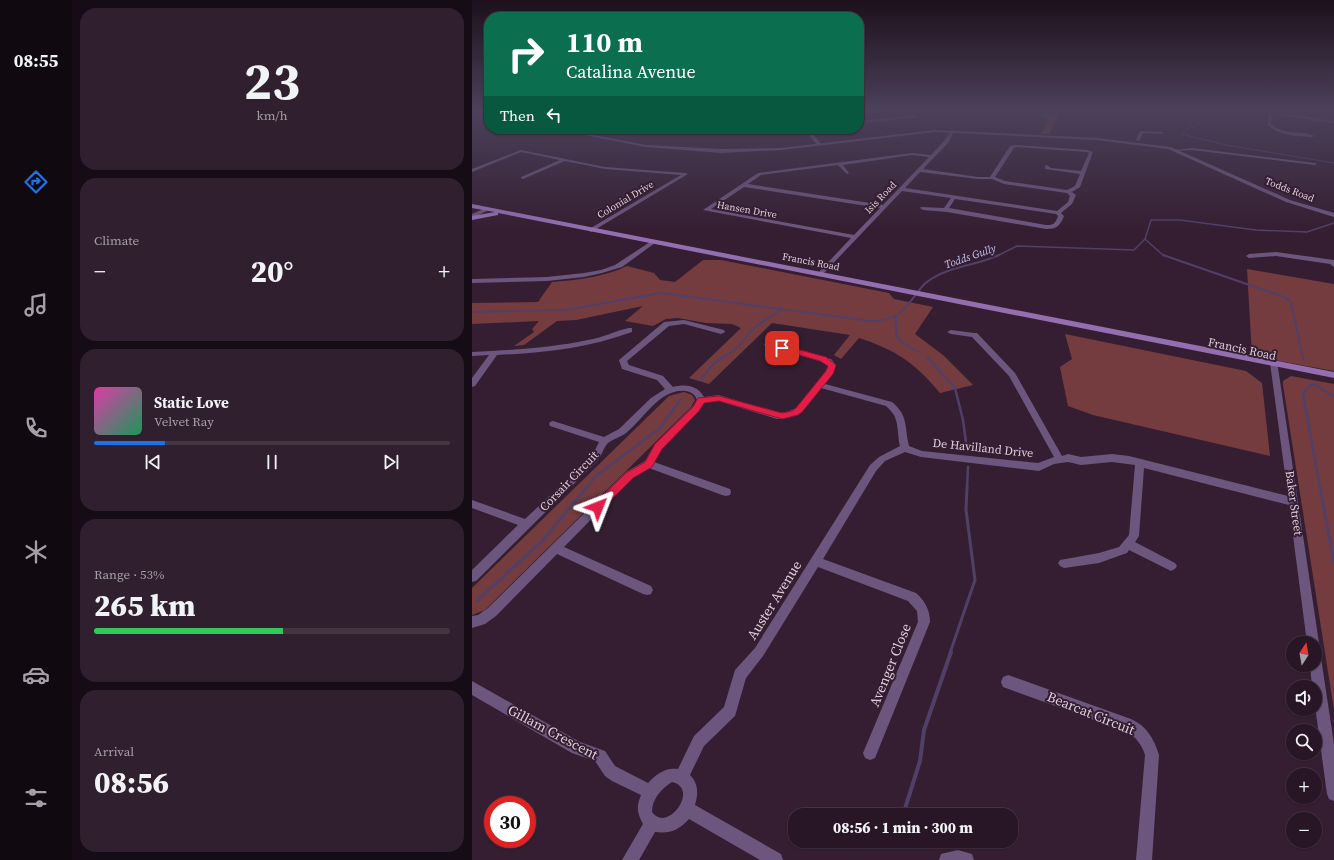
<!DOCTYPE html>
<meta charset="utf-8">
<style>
body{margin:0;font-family:"Source Serif 4",serif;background:#301f2e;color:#f1f3f6;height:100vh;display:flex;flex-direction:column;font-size:15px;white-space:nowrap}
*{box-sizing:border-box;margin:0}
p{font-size:13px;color:#a59fa7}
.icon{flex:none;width:22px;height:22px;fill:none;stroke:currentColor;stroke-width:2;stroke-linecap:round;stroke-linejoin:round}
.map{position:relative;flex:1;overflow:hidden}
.side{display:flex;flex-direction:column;gap:8px;padding:8px;background:#160c15;width:400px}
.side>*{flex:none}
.top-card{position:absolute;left:12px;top:12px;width:380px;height:122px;border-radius:16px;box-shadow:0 1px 3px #0004,0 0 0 1px #443543;background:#0b6e4f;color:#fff;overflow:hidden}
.needle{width:26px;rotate:11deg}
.buttons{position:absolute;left:814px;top:636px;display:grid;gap:8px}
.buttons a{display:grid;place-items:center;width:36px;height:36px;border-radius:50%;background:#281626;box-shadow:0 1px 3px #0004,0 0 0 1px #443543;font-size:20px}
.speed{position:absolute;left:12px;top:796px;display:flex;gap:8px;font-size:20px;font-weight:700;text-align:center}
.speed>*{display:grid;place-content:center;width:52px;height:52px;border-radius:50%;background:#281626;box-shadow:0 1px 3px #0004,0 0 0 1px #443543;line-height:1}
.speed .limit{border:6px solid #d22;background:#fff;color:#111}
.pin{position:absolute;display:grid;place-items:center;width:34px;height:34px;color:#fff;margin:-17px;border-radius:8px;box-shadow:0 2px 6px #0006}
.me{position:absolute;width:44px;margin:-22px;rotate:45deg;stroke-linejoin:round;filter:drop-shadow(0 0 3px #0008)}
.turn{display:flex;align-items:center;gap:14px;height:84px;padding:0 16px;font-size:18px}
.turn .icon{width:52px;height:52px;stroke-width:2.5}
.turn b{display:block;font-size:28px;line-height:34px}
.then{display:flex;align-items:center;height:38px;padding:0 16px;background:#0003;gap:8px;font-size:15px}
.big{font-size:30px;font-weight:800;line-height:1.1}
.side .card{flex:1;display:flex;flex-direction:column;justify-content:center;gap:6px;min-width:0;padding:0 14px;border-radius:16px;background:#301f2e}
.side .dial{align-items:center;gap:0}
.dial b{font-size:52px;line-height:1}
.song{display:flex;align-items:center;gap:12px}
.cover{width:48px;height:48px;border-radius:6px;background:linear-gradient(135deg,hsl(320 70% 55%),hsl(150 70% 35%))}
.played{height:4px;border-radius:2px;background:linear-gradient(90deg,#1a73e8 20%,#443543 20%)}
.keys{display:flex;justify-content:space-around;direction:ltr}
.heat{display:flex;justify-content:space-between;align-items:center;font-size:22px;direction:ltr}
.charge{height:6px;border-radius:3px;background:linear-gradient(90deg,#34c759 53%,#443543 0)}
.trip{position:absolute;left:316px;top:808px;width:230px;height:40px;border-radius:16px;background:#281626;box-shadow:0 1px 3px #0004,0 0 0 1px #443543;font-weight:800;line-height:40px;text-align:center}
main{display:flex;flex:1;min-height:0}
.dock{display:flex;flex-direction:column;width:72px;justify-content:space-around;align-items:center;background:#10090f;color:#a59fa7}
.dock .icon{width:28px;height:28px}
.dock .active{color:#1a73e8}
.dock b{font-size:18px;color:#f1f3f6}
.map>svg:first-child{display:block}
.green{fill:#753c40}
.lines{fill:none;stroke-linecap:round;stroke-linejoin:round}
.stream-far5{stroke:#504068;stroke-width:1}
.stream-far4{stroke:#504068;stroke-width:1.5}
.stream-far3{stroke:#504068;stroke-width:2}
.stream-far2{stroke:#504068;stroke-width:2.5}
.stream-far1{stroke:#504068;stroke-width:3}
.stream{stroke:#504068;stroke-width:4}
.minor{fill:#6c567e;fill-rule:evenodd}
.tertiary{fill:#6c567e;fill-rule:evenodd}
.secondary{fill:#936faf;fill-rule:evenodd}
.route{fill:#e11d48;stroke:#92132f}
.labels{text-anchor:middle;stroke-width:4;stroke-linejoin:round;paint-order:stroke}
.far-street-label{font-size:10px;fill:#dfcfdc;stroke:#351e32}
.far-water-label{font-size:11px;font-style:italic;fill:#c2bff4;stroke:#351e32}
.street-label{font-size:12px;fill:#dfcfdc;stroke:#351e32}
.near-street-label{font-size:14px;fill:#dfcfdc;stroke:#351e32}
</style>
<main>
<nav class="dock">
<b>08:55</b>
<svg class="icon active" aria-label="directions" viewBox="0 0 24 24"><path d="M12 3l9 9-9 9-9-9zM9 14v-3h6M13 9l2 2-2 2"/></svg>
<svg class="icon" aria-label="music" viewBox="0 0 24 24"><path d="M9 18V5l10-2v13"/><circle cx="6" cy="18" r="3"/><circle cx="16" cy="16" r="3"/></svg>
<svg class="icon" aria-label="phone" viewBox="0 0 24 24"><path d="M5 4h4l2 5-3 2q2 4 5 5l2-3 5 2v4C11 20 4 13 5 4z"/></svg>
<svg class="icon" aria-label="climate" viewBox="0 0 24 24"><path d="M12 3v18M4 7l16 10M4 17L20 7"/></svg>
<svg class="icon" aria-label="car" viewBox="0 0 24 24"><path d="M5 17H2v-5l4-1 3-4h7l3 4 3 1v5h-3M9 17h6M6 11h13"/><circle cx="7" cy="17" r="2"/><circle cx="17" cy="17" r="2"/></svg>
<svg class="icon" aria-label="filters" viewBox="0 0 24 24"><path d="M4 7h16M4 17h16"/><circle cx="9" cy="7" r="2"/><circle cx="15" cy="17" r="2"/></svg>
</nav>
<section class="side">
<div class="card dial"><b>23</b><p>km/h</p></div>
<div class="card"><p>Climate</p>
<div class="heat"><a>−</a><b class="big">20°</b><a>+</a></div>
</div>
<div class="card">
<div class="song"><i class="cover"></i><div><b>Static Love</b><p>Velvet Ray</p></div></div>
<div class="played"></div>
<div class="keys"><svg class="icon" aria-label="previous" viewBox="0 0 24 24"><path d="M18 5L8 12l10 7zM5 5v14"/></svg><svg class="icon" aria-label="pause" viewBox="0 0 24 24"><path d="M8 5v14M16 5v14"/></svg><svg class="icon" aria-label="next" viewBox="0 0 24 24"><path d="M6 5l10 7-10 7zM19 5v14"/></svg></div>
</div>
<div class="card"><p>Range · 53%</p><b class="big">265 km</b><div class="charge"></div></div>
<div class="card"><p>Arrival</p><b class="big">08:56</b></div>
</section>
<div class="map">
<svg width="862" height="860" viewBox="0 0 862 860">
<rect width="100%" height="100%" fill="#351e32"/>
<!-- green -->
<g class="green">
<path d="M519 110H590L577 134H569L576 119 571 116Z"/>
<path d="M231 260H249L417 293 422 299 461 307 443 334 471 355 501 385 468 393C443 363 424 350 387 338L369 359 362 355 378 335 300 323 237 384 217 378 269 328 260 324 234 323 206 318 194 319 181 326 153 321 171 306 104 320 85 321 52 345 42 346 62 332 60 329 67 321 0 324V303L66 302 80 282C105 280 133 277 155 266L182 273 188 280 203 282Z"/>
<path d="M775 269 862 284V371L780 356Z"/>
<path d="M593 334 774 371 790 383 798 456 621 415 596 406 588 367 600 359Z"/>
<path d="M819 376 862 384V710L811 385V381Z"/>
<path d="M212 392 220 395 223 400 219 407 13 610 0 615V588L197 396Z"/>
</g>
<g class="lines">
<!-- stream-far5 -->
<path class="stream-far5" d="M708 110 725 119 726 125 715 129 710 134 754 145 862 163"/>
<!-- stream-far4 -->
<g class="stream-far4">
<path d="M673 239 692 256"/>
<path d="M525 256 545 246 662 250 673 239 679 220H708L784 230 835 232 862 223"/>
</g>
<!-- stream-far3 -->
<g class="stream-far3">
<path d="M691 255 812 297 819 302 831 358"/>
<path d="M0 312 94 310 189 293 398 321C423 321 430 313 445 293 448 290 451 284 455 282 476 266 504 266 527 255"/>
<path d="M424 317C422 341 427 341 447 352"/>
<path d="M455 357 456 358"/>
<path d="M250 358 267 347 280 329 310 309"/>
</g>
<!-- stream-far2 -->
<g class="stream-far2">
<path d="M455 357 483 388 491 420 495 450"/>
<path d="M831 357V359"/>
<path d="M229 380 240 365 251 357"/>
<path d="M114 488 124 476 188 428 209 399"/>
<path d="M495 488 496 467"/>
<path d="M848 488 831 394 835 388 841 384 862 396"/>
</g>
<!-- stream-far1 -->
<g class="stream-far1">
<path d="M848 487 862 563"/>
<path d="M5 601 71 540 115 487"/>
<path d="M478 653 503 580 494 510 495 487"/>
</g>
<!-- stream -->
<path class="stream" d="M431 815 448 761 452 730 479 652"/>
<!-- minor -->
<g class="minor">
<path d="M779 110H789L862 121V123L800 114 799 124C814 137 828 129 842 136L840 137C824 136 807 136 796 125V113Z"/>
<path d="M445 115 446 117 387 123V121Z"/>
<path d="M205 129 265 132H329L340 133 349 144 345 145 337 135 329 134H265Z"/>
<path d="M480 130 482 131 476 143 451 169 506 177H518L538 146 544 145 616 150 621 152 608 187 600 192 604 195 600 204 589 213 592 216C588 226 585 229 574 229L475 212 451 210 448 208 449 207 472 208 479 198 430 191 350 275H346V273L379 238 231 210 286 173 440 153 459 155 472 141ZM544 147 615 152 617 153 609 171 579 168 575 165 573 166V169L608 174 603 186 595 190 533 181 523 177 542 148ZM440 155 457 157 411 205 276 184 289 175 366 165 375 174 377 173 371 165ZM448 172 506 179H520L532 184 595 193 598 196 596 202 585 211 433 188ZM272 187 408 208 382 235 239 209ZM483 199 584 214 586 216C583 224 582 225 574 225L477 208Z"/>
<path d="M668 131 690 132 692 133 690 134 671 133 668 140 666 141 664 140Z"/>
<path d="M720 148 843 163 845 164 843 165 720 150 704 151 702 150Z"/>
<path d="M49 150 133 167 214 173 216 174 119 232 117 231V229L209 175 133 169 93 161 51 179 49 178V177L88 160 49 152 0 172V169Z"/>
<path d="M14 208 19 209 0 218V214Z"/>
<path d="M181 240 183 241V243L150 267 130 273 112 277 75 281 0 283V279L75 277 112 273 129 270 143 265Z"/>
<path d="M804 252 862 260V267L858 264 804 256 777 258 774 256 777 254Z"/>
<path d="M212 320 252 330 253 332 249 334 212 324 197 326 155 361 157 365 191 376 201 387C213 384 225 385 232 397L247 395 305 413 315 412 324 408 354 371 356 365 348 361 293 346 292 344 296 342 359 359 364 365 362 372 353 384 420 402C437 416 432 427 437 446L450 451 566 463 582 457 537 376 500 337 479 334 475 332 479 330 502 333H505L543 373 590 456 596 454 609 457 640 454 657 456 816 496 798 363 799 361H805L847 643 845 647 843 648V643H835L817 505 672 468 667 536 663 542 703 563 705 566 703 569 699 571 657 550 655 553 627 563 592 568 588 566 586 563 588 560 627 553 647 547 657 535 663 465 640 462 609 465 596 462 582 464 567 471 449 457 433 452 413 461 404 471 351 559 444 593C453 601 458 610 458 622L403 758 398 760 393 758 391 753 446 622 445 611 436 601 346 567 291 656 274 678 263 716 232 746 218 775C227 784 226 795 223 805L309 854 311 860H288L217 819C207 830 198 834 183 832L167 860H150L171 824C165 813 164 807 169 795L140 781 133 776 123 761 100 753 0 695V681L108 742 133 751 143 766 176 783C184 774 194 767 206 769L222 736 252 707 263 670 283 648 398 465 407 457 428 446C424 429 429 419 414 406L349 388 330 412 316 418 305 419 247 401 232 403 227 410 189 448 182 462 258 489 259 492 258 495 254 496 250 495 177 468 160 478 92 547 179 586 181 590 179 594 175 595 171 594 85 554 24 616 13 624 0 628V616L6 615 16 608 154 472 173 461 183 444 221 406 225 400C223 394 219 392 214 391 188 388 172 419 154 433 149 437 140 439 135 444 131 449 130 455 126 460L4 581 0 582V570L46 525 0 508V500L53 519 120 456 127 442 78 426 77 424 78 422 81 421 132 437 147 429 179 398 193 389 185 380 150 369 147 360 192 322ZM200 782C228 788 196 834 180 812 180 799 189 789 200 782Z"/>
<path d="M157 328H160V332C116 348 72 353 25 355L3 386 0 387V378L17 355 0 356V352C39 350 78 348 116 340 130 338 143 331 157 328Z"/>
<path d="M843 652 847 654 849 658 862 744V801L857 799 855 794 843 706V687H840L838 665H843Z"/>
<path d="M536 675 659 719C675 726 682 739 687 755L680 860H664L673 755C670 745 664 737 655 732L531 687 529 682 531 677Z"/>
<path d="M486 850 500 854 502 860H467L469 854Z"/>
</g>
<!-- tertiary -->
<path class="tertiary" d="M81 129H90L174 145 249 149 309 148 463 130 625 138 699 147 818 200 862 213V217L814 202 696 149 625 140 463 132 309 150 249 153 174 147Z"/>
<!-- secondary -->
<path class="secondary" d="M0 204 862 372V378L26 213V215L0 220V216L23 212 0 208Z"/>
</g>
<!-- sky -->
<linearGradient id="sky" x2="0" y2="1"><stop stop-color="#1d101c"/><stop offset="0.48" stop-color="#4b415a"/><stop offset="1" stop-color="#4b415a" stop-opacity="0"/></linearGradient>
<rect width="862" height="230" fill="url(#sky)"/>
<!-- route -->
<path class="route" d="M310 345 354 357 364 365 361 374 330 412 326 415 310 419 247 401 232 403 227 411 190 449 180 467 161 478 129 510H122L120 507 122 504 154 473 173 462 183 444 221 407 226 398 247 396 310 413 320 411 324 408 354 371 356 366 348 361 307 349V346Z"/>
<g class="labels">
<!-- far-street labels -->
<g class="far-street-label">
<text transform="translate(818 189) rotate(21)" y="4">Todds Road</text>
<text transform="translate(408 197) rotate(-46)" y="4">Isis Road</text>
<text transform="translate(153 199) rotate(-31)" y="4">Colonial Drive</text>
<text transform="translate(275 209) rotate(10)" y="4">Hansen Drive</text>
<text transform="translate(339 261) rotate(11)" y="4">Francis Road</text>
</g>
<!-- far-water labels -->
<g class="far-water-label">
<text transform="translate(498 256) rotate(-19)" y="4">Todds Gully</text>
</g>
<!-- street labels -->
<g class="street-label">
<text transform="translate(770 349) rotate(12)" y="4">Francis Road</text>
<text transform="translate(511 448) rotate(6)" y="4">De Havilland Drive</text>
<text transform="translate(97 481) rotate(-46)" y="4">Corsair Circuit</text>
<text transform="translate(822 503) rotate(82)" y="4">Baker Street</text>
</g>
<!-- near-street labels -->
<g class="near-street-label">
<text transform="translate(302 600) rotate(-58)" y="5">Auster Avenue</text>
<text transform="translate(418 665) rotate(-68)" y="5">Avenger Close</text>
<text transform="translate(619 713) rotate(22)" y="5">Bearcat Circuit</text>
<text transform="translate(81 732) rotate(28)" y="5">Gillam Crescent</text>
</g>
</g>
</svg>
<div class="buttons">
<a><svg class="needle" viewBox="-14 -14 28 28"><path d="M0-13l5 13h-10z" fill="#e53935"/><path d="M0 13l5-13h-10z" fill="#a59fa7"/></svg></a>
<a><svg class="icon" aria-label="sound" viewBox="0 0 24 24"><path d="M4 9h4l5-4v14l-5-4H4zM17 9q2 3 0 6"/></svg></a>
<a><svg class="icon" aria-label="search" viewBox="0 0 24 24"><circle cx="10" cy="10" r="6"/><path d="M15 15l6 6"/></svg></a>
<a>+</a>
<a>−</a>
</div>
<div class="speed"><div class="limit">30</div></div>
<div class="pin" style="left:310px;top:348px;background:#d93025"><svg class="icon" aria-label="arrive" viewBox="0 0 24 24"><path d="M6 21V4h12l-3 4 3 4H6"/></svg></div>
<svg class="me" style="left:126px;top:507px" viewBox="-20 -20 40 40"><path d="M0-17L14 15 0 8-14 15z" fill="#e11d48" stroke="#fff" stroke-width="4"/></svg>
<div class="trip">08:56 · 1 min · 300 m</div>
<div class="top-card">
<div class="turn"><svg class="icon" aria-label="right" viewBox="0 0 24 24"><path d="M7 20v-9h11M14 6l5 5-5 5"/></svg><div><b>110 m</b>Catalina Avenue</div></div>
<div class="then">Then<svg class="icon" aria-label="left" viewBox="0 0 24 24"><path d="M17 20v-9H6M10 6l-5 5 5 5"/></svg></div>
</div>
</div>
</main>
